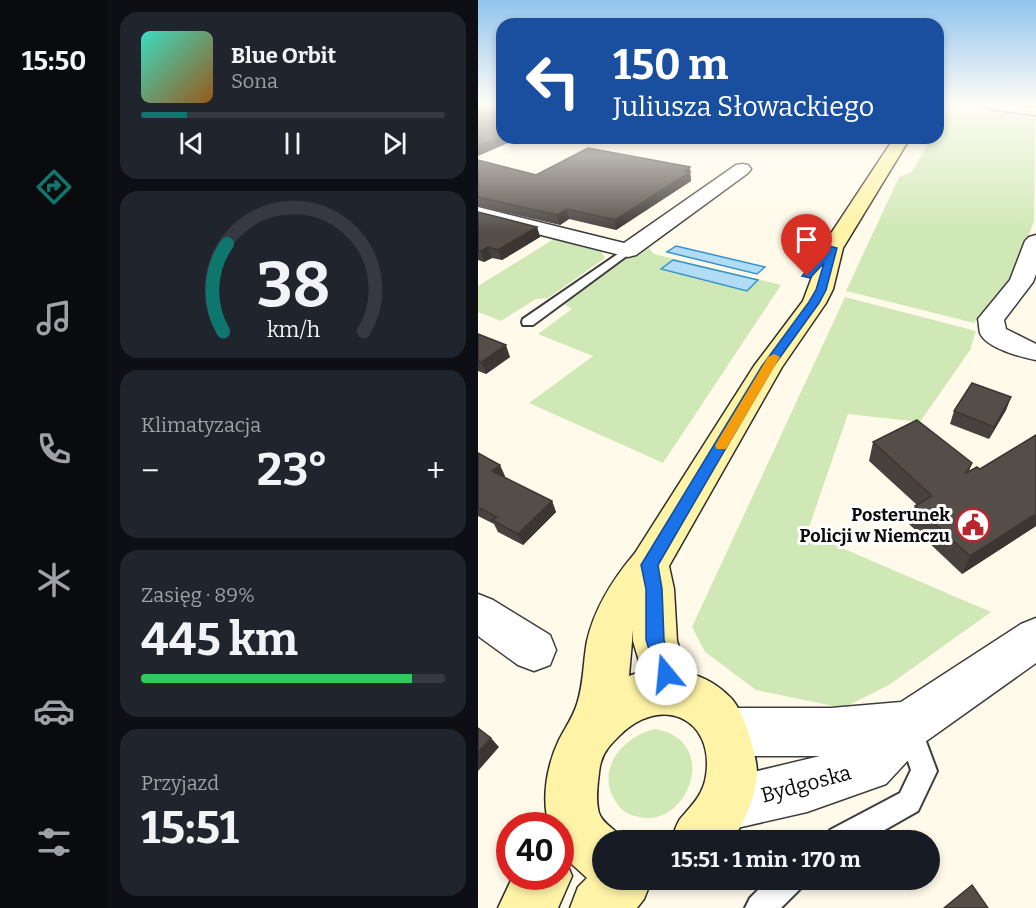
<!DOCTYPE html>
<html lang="pl">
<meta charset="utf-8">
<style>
body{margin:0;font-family:Bitter,serif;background:#20242c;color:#f1f3f6;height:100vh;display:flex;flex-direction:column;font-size:22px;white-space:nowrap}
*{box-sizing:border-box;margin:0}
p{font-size:20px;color:#9ea1a6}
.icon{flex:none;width:33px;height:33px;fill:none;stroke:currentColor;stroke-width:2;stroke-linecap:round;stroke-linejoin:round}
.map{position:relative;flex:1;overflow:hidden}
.side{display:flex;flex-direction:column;gap:12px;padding:12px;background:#0d0f14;width:370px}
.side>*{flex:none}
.banner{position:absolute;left:18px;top:18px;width:448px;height:126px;border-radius:18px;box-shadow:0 3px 9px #0003;background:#1a4fa0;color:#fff;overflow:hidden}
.speed{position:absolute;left:18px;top:812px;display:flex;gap:12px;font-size:30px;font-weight:700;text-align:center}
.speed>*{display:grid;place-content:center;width:78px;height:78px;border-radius:50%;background:#171b24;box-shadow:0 3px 9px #0003;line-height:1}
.speed .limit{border:9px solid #d22;background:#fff;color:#111}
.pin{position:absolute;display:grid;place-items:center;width:51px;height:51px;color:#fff;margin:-62px -26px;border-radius:50% 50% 50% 0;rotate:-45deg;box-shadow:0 0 6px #0007}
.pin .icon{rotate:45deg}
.me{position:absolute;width:66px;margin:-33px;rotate:343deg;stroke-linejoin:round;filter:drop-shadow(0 0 4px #0008)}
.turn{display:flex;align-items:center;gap:21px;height:126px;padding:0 18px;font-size:27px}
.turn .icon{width:78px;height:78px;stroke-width:2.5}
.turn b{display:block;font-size:42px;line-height:51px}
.big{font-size:45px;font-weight:700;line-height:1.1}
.side .card{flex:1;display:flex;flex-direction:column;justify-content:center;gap:9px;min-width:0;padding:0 21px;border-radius:18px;background:#20242c}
.side .dial{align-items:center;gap:0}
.dial svg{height:156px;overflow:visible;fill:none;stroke:#363941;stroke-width:7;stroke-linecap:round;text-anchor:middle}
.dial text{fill:#f1f3f6;stroke:none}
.song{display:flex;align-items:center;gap:18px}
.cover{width:72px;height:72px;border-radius:9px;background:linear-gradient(135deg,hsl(170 70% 55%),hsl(30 70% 35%))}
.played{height:6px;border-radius:3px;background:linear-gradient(90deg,#0f766e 15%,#363941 15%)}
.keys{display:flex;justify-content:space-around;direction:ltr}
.heat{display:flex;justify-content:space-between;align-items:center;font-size:33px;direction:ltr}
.charge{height:9px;border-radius:4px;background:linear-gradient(90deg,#34c759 89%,#363941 0)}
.trip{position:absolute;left:114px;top:830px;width:348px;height:60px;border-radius:30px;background:#171b24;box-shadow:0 3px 9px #0003;font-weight:700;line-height:60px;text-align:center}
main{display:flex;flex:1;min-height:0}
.tab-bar{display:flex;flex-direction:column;width:108px;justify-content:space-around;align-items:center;background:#090b0e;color:#9ea1a6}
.tab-bar .icon{width:42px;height:42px}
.tab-bar .active{color:#0f766e}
.tab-bar b{font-size:27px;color:#f1f3f6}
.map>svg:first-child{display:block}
.green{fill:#d0e8b5}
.water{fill:#b0dcf5;stroke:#3892cb;stroke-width:1.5}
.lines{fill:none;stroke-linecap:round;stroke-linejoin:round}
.lane-casing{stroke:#3e3e3e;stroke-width:4}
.street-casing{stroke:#3e3e3e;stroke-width:3}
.secondary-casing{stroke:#2d2d2d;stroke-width:3}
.lane{fill:#fff;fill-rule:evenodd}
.street{fill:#fff;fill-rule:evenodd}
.secondary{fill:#fef3a6;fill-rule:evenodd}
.wall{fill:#48423e}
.shaded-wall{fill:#3b3632}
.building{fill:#544d48;stroke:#3b3632;stroke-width:1.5}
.route{fill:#1a73e8;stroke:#114b97;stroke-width:1.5}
.slow{fill:#f59e0b}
.labels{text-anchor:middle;stroke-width:6;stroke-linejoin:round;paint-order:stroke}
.poi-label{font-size:18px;font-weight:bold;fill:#0b0b0b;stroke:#fff;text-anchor:end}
.near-street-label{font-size:21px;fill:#0b0b0b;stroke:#fff}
</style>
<main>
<nav class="tab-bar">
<b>15:50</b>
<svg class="icon active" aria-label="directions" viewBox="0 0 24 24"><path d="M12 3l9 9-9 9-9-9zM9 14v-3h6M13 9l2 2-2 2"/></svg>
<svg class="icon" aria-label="music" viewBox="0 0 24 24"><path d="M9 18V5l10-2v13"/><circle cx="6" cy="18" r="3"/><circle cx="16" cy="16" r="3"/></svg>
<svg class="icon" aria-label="phone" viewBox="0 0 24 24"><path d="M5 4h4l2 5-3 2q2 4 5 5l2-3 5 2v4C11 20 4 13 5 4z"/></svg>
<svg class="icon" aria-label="climate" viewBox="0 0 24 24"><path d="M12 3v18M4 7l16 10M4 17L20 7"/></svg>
<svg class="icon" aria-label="car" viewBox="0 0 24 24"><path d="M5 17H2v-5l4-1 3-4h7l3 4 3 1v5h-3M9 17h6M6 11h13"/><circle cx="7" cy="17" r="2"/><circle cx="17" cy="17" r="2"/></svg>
<svg class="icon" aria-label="filters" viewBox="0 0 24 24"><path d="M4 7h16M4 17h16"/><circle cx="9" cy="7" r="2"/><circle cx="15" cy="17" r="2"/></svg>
</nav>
<section class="side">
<div class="card">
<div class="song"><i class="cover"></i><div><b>Blue Orbit</b><p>Sona</p></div></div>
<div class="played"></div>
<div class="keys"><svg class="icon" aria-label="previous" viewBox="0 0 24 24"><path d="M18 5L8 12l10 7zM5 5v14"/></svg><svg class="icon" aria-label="pause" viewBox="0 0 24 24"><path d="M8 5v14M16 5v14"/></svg><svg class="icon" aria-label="next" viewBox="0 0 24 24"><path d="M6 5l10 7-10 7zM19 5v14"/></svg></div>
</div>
<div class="card dial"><svg viewBox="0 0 100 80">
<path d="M14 69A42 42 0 1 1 86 69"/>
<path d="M14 69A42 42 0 0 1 16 24" stroke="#0f766e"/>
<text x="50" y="56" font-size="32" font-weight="700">38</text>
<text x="50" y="72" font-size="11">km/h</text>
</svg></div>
<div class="card"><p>Klimatyzacja</p>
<div class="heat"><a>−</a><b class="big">23°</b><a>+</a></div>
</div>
<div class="card"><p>Zasięg · 89%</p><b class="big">445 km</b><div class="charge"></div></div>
<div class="card"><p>Przyjazd</p><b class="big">15:51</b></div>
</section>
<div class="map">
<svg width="558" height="908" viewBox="0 0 558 908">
<rect width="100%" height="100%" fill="#fffaea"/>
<!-- green -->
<g class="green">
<path d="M497 106 557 113 556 221 534 280 496 323 368 291 421 177 434 172 453 138H460C461 96 479 118 497 106Z"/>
<path d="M76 239 123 251 127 258 70 298 58 299 23 321 0 312V286Z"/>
<path d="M168 245 176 254 303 285 185 463 51 403 115 356 60 334 94 309 86 304Z"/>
<path d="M367 297 498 331 492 350 442 422 370 414 329 533 513 612 411 685 365 708 278 690 227 652 214 627Z"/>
<path d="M178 729C244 742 209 829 161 817 150 815 142 810 136 799 118 767 147 735 178 729Z"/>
</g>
<!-- water -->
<g class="water">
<path d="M198 246 287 267 279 274 189 252Z"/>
<path d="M195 260 280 280 269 291 183 269Z"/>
</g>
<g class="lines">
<defs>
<g id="lane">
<path d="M150 247 155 250 154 252 55 325H45L44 322 45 319Z"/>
<path d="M431 717 440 720 459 771 440 811 389 840H348L352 830 422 793 433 770 419 729 422 720Z"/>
<path d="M291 879H326L322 889 303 908H267L272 898Z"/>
</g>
<g id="street">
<path d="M505 105 558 107V115L512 109Z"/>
<path d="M264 164 270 165 273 169 270 173 158 255 150 257 0 219V207L146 243 258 165Z"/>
<path d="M558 235V274L555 282 526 320 528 329 558 344V360C543 357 508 348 502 333 501 329 501 323 500 319L532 280 547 241 551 237Z"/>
<path d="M0 594 15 600 72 635 78 650 72 665 56 671 40 665 0 636Z"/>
<path d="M558 618V663L447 742 408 784 329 812 246 831 227 824 220 805 227 786 246 779 342 756H248L231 749 224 732 231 715 248 708H353L423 702 543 624Z"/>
</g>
<path id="secondary" d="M416 138H432L365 248 355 289 348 303 304 367 191 566 196 589 199 641 210 673C227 677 241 686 253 698 266 712 280 757 279 776 277 798 266 821 255 840H193C196 833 198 825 202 819 214 805 225 795 228 776 237 717 182 694 141 736 133 744 126 751 123 762 121 768 121 775 120 781 119 791 118 802 121 813 125 825 140 830 145 840H124V879H174L166 899 159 908H92L100 887 109 878 86 857 94 876 80 908H20L35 876H82V855L85 856 82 851V825H71C63 798 69 765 81 740 87 728 95 717 99 704 106 683 105 662 109 641 117 607 135 579 157 553L276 366 325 301 337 269 332 268 329 263 346 244ZM155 630V641L164 671 151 676Z"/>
</defs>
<!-- lane casing -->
<use href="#lane" class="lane-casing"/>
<!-- street casing -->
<use href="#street" class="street-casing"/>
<!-- secondary casing -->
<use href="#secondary" class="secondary-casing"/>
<!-- lane -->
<use href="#lane" class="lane"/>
<!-- street -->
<use href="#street" class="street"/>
<!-- secondary -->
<use href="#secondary" class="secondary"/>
</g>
<!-- wall -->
<g class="wall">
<path d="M0 160 58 175 213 176V181L138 230 91 219 82 225 0 206Z"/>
<path d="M0 212 59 227 62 237 24 260 14 258 6 262 0 260Z"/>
<path d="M0 334 32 357 8 374 0 371Z"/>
<path d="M533 397 528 410 511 439 472 424 476 411Z"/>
<path d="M558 435V526L484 574 431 524 437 506 439 505 391 461 395 442 494 463 491 471 502 469Z"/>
<path d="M0 453 27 476 26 477 74 501 78 512 45 545 20 532 16 524 0 516Z"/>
</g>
<!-- shaded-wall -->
<g class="shaded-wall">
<path d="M24 136V138H42L0 156V146Z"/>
<path d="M212 167 213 181 138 230 137 220Z"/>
<path d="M89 209 91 219 82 225 79 215Z"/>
<path d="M59 227 62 237 24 260 20 250Z"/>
<path d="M10 247 14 258 6 262 3 251Z"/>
<path d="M28 345 32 357 8 374 3 362Z"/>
<path d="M533 397 528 410 511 439 516 427Z"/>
<path d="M22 465 27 476 19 483 14 471Z"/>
<path d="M74 501 78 512 45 545 40 534Z"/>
<path d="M558 514V526L484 574 492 556Z"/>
<path d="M13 738 21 747 0 771V752Z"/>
</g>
<!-- building -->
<g class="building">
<path d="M5 105H24V136L0 146V107Z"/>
<path d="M110 148 212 167 206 171 212 172 137 220 89 209 79 215 0 197V160L58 175Z"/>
<path d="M0 212 59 227 20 250 10 247 3 251H0Z"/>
<path d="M0 334 28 345 3 362 0 360Z"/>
<path d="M494 383 533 397 516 427 476 411Z"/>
<path d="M439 420 494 463 488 473 499 467 502 469 558 435V514L492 556 437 506 454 496 395 442Z"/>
<path d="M0 453 22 465 14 471 74 501 40 534 14 520 19 517 0 507Z"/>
<path d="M0 728 13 738 0 752Z"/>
<path d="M494 885 510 908H466Z"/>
</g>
<!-- sky -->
<linearGradient id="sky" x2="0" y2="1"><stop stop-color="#91c4ed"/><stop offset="0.45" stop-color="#fffdf6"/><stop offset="1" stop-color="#fffdf6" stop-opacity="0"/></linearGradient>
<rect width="558" height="232" fill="url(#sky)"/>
<!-- route -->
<path class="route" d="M351 246 359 248 348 290 341 303 295 367 180 565 184 589 186 640 197 674 194 681 188 683 181 681 168 640V589L163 565 284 366 331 302 338 290 346 263 332 278 324 276Z"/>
<!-- slow -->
<path class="slow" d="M296 354 302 357 248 449H239L237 446 239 442 290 357Z"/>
<!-- icons -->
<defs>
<symbol id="civic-ring" viewBox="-11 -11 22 22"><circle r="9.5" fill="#fff" stroke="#b9262f" stroke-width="1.5"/><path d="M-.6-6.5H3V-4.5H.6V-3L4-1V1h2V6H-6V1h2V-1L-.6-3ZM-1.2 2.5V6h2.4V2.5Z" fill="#b9262f"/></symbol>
</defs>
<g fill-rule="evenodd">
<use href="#civic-ring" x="476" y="506" width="38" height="38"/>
</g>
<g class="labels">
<!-- poi labels -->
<g class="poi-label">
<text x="472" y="521">Posterunek<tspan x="472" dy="21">Policji w Niemczu</tspan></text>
</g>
<!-- near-street labels -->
<g class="near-street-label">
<text transform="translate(328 784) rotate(-15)" y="7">Bydgoska</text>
</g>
</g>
</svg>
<div class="speed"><div class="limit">40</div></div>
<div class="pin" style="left:329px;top:276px;background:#d93025"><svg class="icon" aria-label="arrive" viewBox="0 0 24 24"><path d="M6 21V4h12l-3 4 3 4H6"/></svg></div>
<svg class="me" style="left:188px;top:674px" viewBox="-20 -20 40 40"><circle r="19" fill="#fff"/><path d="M0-13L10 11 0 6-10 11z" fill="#1a73e8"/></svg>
<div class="trip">15:51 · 1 min · 170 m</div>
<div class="banner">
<div class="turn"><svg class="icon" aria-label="left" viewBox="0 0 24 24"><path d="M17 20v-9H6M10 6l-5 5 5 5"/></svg><div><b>150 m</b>Juliusza Słowackiego</div></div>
</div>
</div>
</main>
